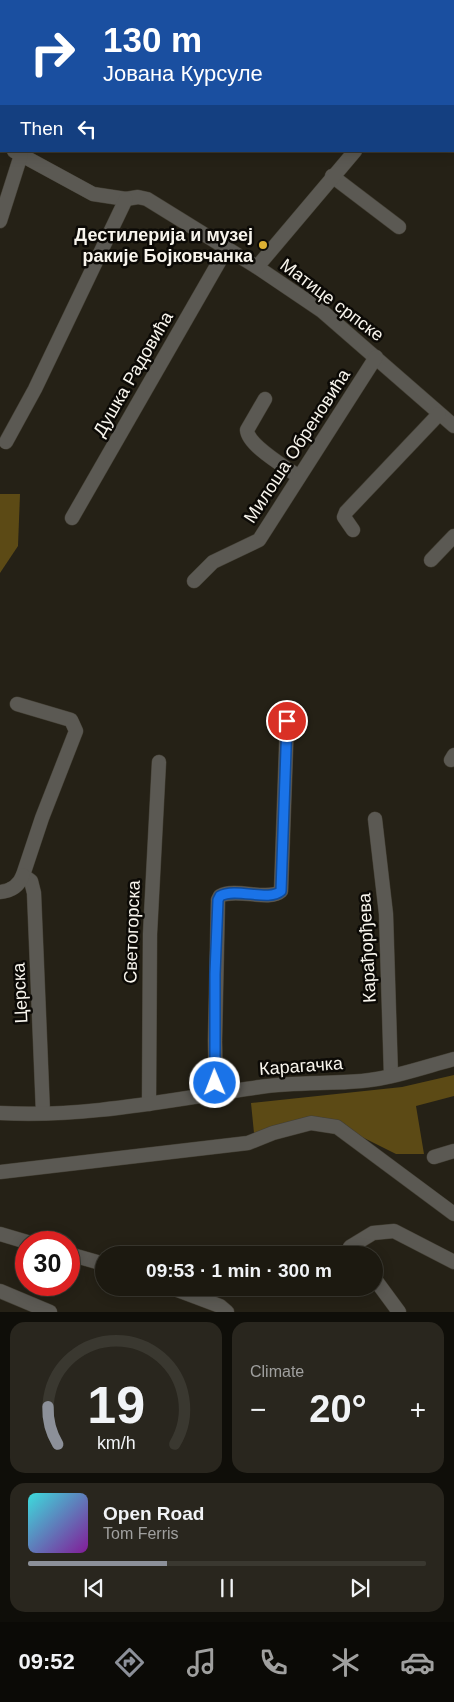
<!DOCTYPE html>
<meta charset="utf-8">
<style>
body{margin:0;font-family:Arial,sans-serif;background:#29261e;color:#f1f3f6;height:100vh;display:flex;flex-direction:column;font-size:19px;white-space:nowrap}
*{box-sizing:border-box;margin:0}
p{font-size:16px;color:#a0a09f}
.icon{flex:none;width:28px;height:28px;fill:none;stroke:currentColor;stroke-width:2;stroke-linecap:round;stroke-linejoin:round}
.map{position:relative;height:1312px;overflow:hidden}
.sheet{display:flex;flex-direction:column;gap:10px;padding:10px;background:#0f0e09;flex:1}
.sheet>*{flex:none}
.top-card{position:absolute;left:0px;top:0px;width:455px;height:152px;box-shadow:0 2px 12px #0003,0 0 0 1px #3a3830;background:#1a4fa0;color:#fff;overflow:hidden}
.speed{position:absolute;left:15px;top:1231px;display:flex;gap:10px;font-size:25px;font-weight:700;text-align:center}
.speed>*{display:grid;place-content:center;width:65px;height:65px;border-radius:50%;background:#1c1910;box-shadow:0 2px 12px #0003,0 0 0 1px #3a3830;line-height:1}
.speed .limit{border:8px solid #d22;background:#fff;color:#111}
.pin{position:absolute;display:grid;place-items:center;width:42px;height:42px;color:#fff;margin:-21px;border:2px solid #fff;border-radius:50%;box-shadow:0 1px 5px #0007}
.me{position:absolute;width:55px;margin:-28px;rotate:359deg;stroke-linejoin:round;filter:drop-shadow(0 0 4px #0008)}
.turn{display:flex;align-items:center;gap:18px;height:105px;padding:0 20px;font-size:22px}
.turn .icon{width:65px;height:65px;stroke-width:2.5}
.turn b{display:block;font-size:35px;line-height:42px}
.then{display:flex;align-items:center;height:48px;padding:0 20px;background:#0003;gap:10px;font-size:19px}
.big{font-size:38px;font-weight:800;line-height:1.1}
.sheet .tile{flex:1;display:flex;flex-direction:column;justify-content:center;gap:8px;min-width:0;padding:0 18px;border-radius:15px;background:#29261e}
.sheet .dial{align-items:center;gap:0}
.dial svg{height:130px;overflow:visible;fill:none;stroke:#3a3830;stroke-width:7;stroke-linecap:round;text-anchor:middle}
.dial text{fill:#f1f3f6;stroke:none}
.song{display:flex;align-items:center;gap:15px}
.cover{width:60px;height:60px;border-radius:8px;background:linear-gradient(135deg,hsl(180 70% 55%),hsl(290 70% 35%))}
.played{height:5px;border-radius:2px;background:linear-gradient(90deg,#8c9099 35%,#3a3830 35%)}
.keys{display:flex;justify-content:space-around;direction:ltr}
.heat{display:flex;justify-content:space-between;align-items:center;font-size:28px;direction:ltr}
.sheet .tiles{flex:1;display:grid;gap:10px;grid-template-columns:1fr 1fr}
.tile:last-child{grid-column:span 2}
.trip{position:absolute;left:95px;top:1246px;width:288px;height:50px;border-radius:25px;background:#1c1910;box-shadow:0 2px 12px #0003,0 0 0 1px #3a3830;font-weight:800;line-height:50px;text-align:center}
.tabs{display:flex;height:80px;justify-content:space-around;align-items:center;background:#0b0a06;color:#a0a09f}
.tabs .icon{width:35px;height:35px}
.tabs .active{color:#8c9099}
.tabs b{font-size:22px;color:#f1f3f6}
.map>svg:first-child{display:block}
.forest{fill:#5c4a15}
.lines{fill:none;stroke-linecap:round;stroke-linejoin:round}
.minor-casing{stroke:#433f34;stroke-width:15}
.major-casing{stroke:#433f34;stroke-width:16}
.minor{stroke:#5b5953;stroke-width:14}
.major{stroke:#959185;stroke-width:15}
.route-casing{stroke:#114b97;stroke-width:12}
.route{stroke:#1a73e8;stroke-width:9}
.poi-dot{fill:#ddb133;stroke:#0c0a06;stroke-width:2}
.labels{text-anchor:middle;stroke-width:5;stroke-linejoin:round;paint-order:stroke}
.poi-label{font-size:18px;font-weight:bold;fill:#f8f5ed;stroke:#0c0a06;text-anchor:end}
.street-label{font-size:18px;fill:#f8f5ed;stroke:#0c0a06}
</style>
<div class="map">
<svg width="454" height="1312" viewBox="0 0 454 1312">
<rect width="100%" height="100%" fill="#252116"/>
<!-- forest -->
<g class="forest">
<path d="M0 494H20L18 546 0 573Z"/>
<path d="M454 1075V1096L416 1106 424 1154H396L322 1117 254 1133 251 1103 402 1087Z"/>
</g>
<g class="lines">
<defs>
<g id="minor">
<path d="M39 1 41 0"/>
<path d="M241 1V0"/>
<path d="M0 32 1 31"/>
<path d="M0 145H1"/>
<path d="M14 151 93 194 126 199 138 197 147 199 257 267 322 311 454 426"/>
<path d="M332 176 399 227"/>
<path d="M0 221 21 155"/>
<path d="M257 267 355 151"/>
<path d="M265 399 247 430C248 446 286 467 299 477"/>
<path d="M6 442 35 389 126 199"/>
<path d="M72 518 227 248"/>
<path d="M353 530 344 517 346 512 439 414"/>
<path d="M431 560 454 536"/>
<path d="M194 581 213 562 259 540 376 357"/>
<path d="M17 704 71 720 76 731 42 818 23 875 31 881 34 893 43 1113"/>
<path d="M451 760 454 755"/>
<path d="M375 819 386 914 391 1076"/>
<path d="M0 892C11 891 19 886 23 875"/>
<path d="M216 1094 215 1041 218 900 220 896C236 887 269 902 281 891L287 721"/>
<path d="M149 1104 150 934 159 762"/>
<path d="M0 1113C88 1118 173 1099 260 1087 294 1082 328 1084 362 1081 393 1078 424 1067 454 1059"/>
<path d="M434 1157 454 1151"/>
<path d="M0 1172 248 1143 273 1133 311 1123 337 1127 454 1214"/>
<path d="M0 1234 27 1242"/>
<path d="M69 1254 104 1264"/>
<path d="M356 1255 350 1247 373 1233 394 1231 454 1262"/>
<path d="M374 1278 399 1312"/>
<path d="M172 1288 220 1306 227 1312"/>
<path d="M0 1291 50 1312"/>
</g>
<path id="major" d="M297 0 300 1"/>
</defs>
<!-- minor casing -->
<use href="#minor" class="minor-casing"/>
<!-- major casing -->
<use href="#major" class="major-casing"/>
<!-- minor -->
<use href="#minor" class="minor"/>
<!-- major -->
<use href="#major" class="major"/>
</g>
<g class="lines">
<defs>
<path id="route" d="M215 1083V974L218 900 220 896C236 887 269 902 281 891L287 721"/>
</defs>
<!-- route casing -->
<use href="#route" class="route-casing"/>
<!-- route -->
<use href="#route" class="route"/>
</g>
<!-- markers -->
<circle class="poi-dot" cx="263" cy="245" r="5"/>
<g class="labels">
<!-- poi labels -->
<g class="poi-label">
<text x="253" y="241">Дестилерија и музеј<tspan x="253" dy="21">ракије Бојковчанка</tspan></text>
</g>
<!-- street labels -->
<g class="street-label">
<text transform="translate(332 300) rotate(37)" y="6">Матице српске</text>
<text transform="translate(133 374) rotate(-60)" y="6">Душка Радовића</text>
<text transform="translate(297 446) rotate(-57)" y="6">Милоша Обреновића</text>
<text transform="translate(132 932) rotate(-88)" y="6">Светогорска</text>
<text transform="translate(367 948) rotate(-93)" y="6">Карађорђева</text>
<text transform="translate(20 993) rotate(-93)" y="6">Церска</text>
<text transform="translate(301 1066) rotate(-4)" y="6">Карагачка</text>
</g>
</g>
</svg>
<div class="speed"><div class="limit">30</div></div>
<div class="pin" style="left:287px;top:721px;background:#d93025"><svg class="icon" aria-label="arrive" viewBox="0 0 24 24"><path d="M6 21V4h12l-3 4 3 4H6"/></svg></div>
<svg class="me" style="left:215px;top:1083px" viewBox="-20 -20 40 40"><circle r="17" fill="#1a73e8" stroke="#fff" stroke-width="3"/><path d="M0-11L8 9 0 5-8 9z" fill="#fff"/></svg>
<div class="trip">09:53 · 1 min · 300 m</div>
<div class="top-card">
<div class="turn"><svg class="icon" aria-label="right" viewBox="0 0 24 24"><path d="M7 20v-9h11M14 6l5 5-5 5"/></svg><div><b>130 m</b>Јована Курсуле</div></div>
<div class="then">Then<svg class="icon" aria-label="left" viewBox="0 0 24 24"><path d="M17 20v-9H6M10 6l-5 5 5 5"/></svg></div>
</div>
</div>
<section class="sheet">
<div class="tiles">
<div class="tile dial"><svg viewBox="0 0 100 80">
<path d="M14 69A42 42 0 1 1 86 69"/>
<path d="M14 69A42 42 0 0 1 8 46" stroke="#8c9099"/>
<text x="50" y="56" font-size="32" font-weight="700">19</text>
<text x="50" y="72" font-size="11">km/h</text>
</svg></div>
<div class="tile"><p>Climate</p>
<div class="heat"><a>−</a><b class="big">20°</b><a>+</a></div>
</div>
<div class="tile">
<div class="song"><i class="cover"></i><div><b>Open Road</b><p>Tom Ferris</p></div></div>
<div class="played"></div>
<div class="keys"><svg class="icon" aria-label="previous" viewBox="0 0 24 24"><path d="M18 5L8 12l10 7zM5 5v14"/></svg><svg class="icon" aria-label="pause" viewBox="0 0 24 24"><path d="M8 5v14M16 5v14"/></svg><svg class="icon" aria-label="next" viewBox="0 0 24 24"><path d="M6 5l10 7-10 7zM19 5v14"/></svg></div>
</div>
</div>
</section>
<nav class="tabs">
<b>09:52</b>
<svg class="icon active" aria-label="directions" viewBox="0 0 24 24"><path d="M12 3l9 9-9 9-9-9zM9 14v-3h6M13 9l2 2-2 2"/></svg>
<svg class="icon" aria-label="music" viewBox="0 0 24 24"><path d="M9 18V5l10-2v13"/><circle cx="6" cy="18" r="3"/><circle cx="16" cy="16" r="3"/></svg>
<svg class="icon" aria-label="phone" viewBox="0 0 24 24"><path d="M5 4h4l2 5-3 2q2 4 5 5l2-3 5 2v4C11 20 4 13 5 4z"/></svg>
<svg class="icon" aria-label="climate" viewBox="0 0 24 24"><path d="M12 3v18M4 7l16 10M4 17L20 7"/></svg>
<svg class="icon" aria-label="car" viewBox="0 0 24 24"><path d="M5 17H2v-5l4-1 3-4h7l3 4 3 1v5h-3M9 17h6M6 11h13"/><circle cx="7" cy="17" r="2"/><circle cx="17" cy="17" r="2"/></svg>
</nav>
